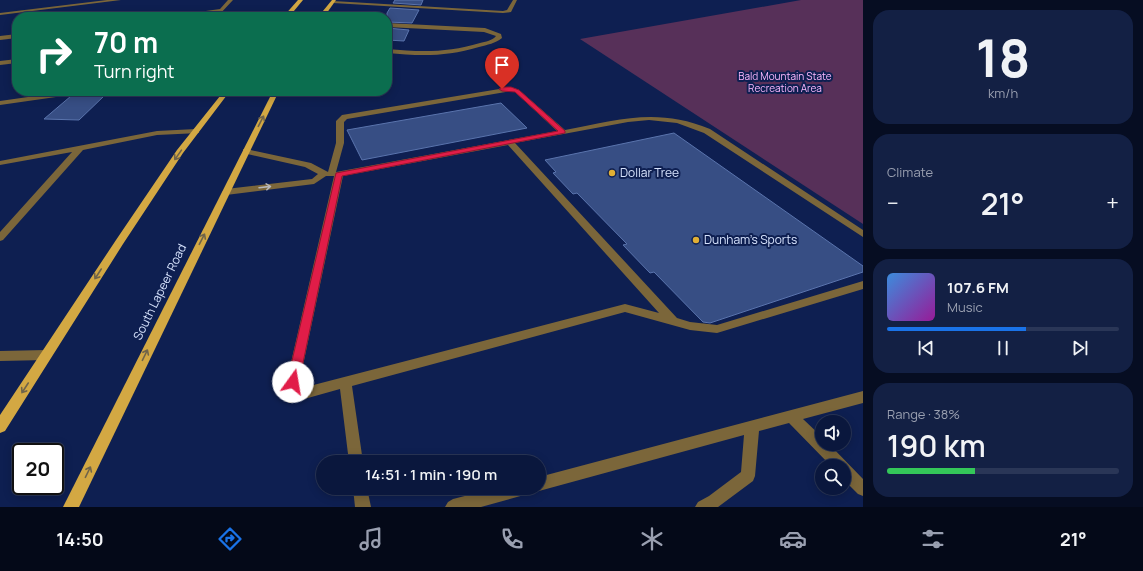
<!DOCTYPE html>
<meta charset="utf-8">
<style>
body{margin:0;font-family:Manrope,sans-serif;background:#132044;color:#f1f3f6;height:100vh;display:flex;flex-direction:column;font-size:15px;white-space:nowrap}
*{box-sizing:border-box;margin:0}
p{font-size:13px;color:#999fb0}
.icon{flex:none;width:22px;height:22px;fill:none;stroke:currentColor;stroke-width:2;stroke-linecap:round;stroke-linejoin:round}
.map{position:relative;flex:1;overflow:hidden}
.sheet{display:flex;flex-direction:column;gap:10px;padding:10px;background:#060d22;width:280px}
.sheet>*{flex:none}
.guide{position:absolute;left:12px;top:12px;width:380px;height:84px;border-radius:16px;box-shadow:0 2px 10px #0003,0 0 0 1px #2a3657;background:#0b6e4f;color:#fff;overflow:hidden}
.tools{position:absolute;left:815px;top:415px;display:grid;gap:8px}
.tools a{display:grid;place-items:center;width:36px;height:36px;border-radius:50%;background:#0a173d;box-shadow:0 2px 10px #0003,0 0 0 1px #2a3657;font-size:20px}
.speed{position:absolute;left:12px;top:443px;display:flex;gap:8px;font-size:20px;font-weight:700;text-align:center}
.speed>*{display:grid;place-content:center;width:52px;height:52px;border-radius:50%;background:#0a173d;box-shadow:0 2px 10px #0003,0 0 0 1px #2a3657;line-height:1}
.speed .limit{border:2px solid #111;border-radius:6px;background:#fff;color:#111}
.pin{position:absolute;display:grid;place-items:center;width:34px;height:34px;color:#fff;margin:-41px -17px;border-radius:50% 50% 50% 0;rotate:-45deg;box-shadow:0 0 4px #0007}
.pin .icon{rotate:45deg}
.me{position:absolute;width:44px;margin:-22px;rotate:13deg;stroke-linejoin:round;filter:drop-shadow(0 0 3px #0008)}
.turn{display:flex;align-items:center;gap:14px;height:84px;padding:0 16px;font-size:18px}
.turn .icon{width:52px;height:52px;stroke-width:2.5}
.turn b{display:block;font-size:28px;line-height:34px}
.big{font-size:30px;font-weight:600;line-height:1.1}
.sheet .widget{flex:1;display:flex;flex-direction:column;justify-content:center;gap:6px;min-width:0;padding:0 14px;border-radius:16px;background:#132044}
.sheet .dial{align-items:center;gap:0}
.dial b{font-size:52px;line-height:1}
.song{display:flex;align-items:center;gap:12px}
.cover{width:48px;height:48px;border-radius:6px;background:linear-gradient(135deg,hsl(210 70% 55%),hsl(300 70% 35%))}
.played{height:4px;border-radius:2px;background:linear-gradient(90deg,#1a73e8 60%,#2a3657 60%)}
.keys{display:flex;justify-content:space-around;direction:ltr}
.heat{display:flex;justify-content:space-between;align-items:center;font-size:22px;direction:ltr}
.charge{height:6px;border-radius:3px;background:linear-gradient(90deg,#34c759 38%,#2a3657 0)}
.trip{position:absolute;left:316px;top:455px;width:230px;height:40px;border-radius:20px;background:#0a173d;box-shadow:0 2px 10px #0003,0 0 0 1px #2a3657;font-weight:600;line-height:40px;text-align:center}
.dock{display:flex;height:64px;justify-content:space-around;align-items:center;background:#040918;color:#999fb0}
.dock .icon{width:28px;height:28px}
.dock .selected{color:#1a73e8}
.dock b{font-size:18px;color:#f1f3f6}
main{display:flex;flex:1;min-height:0}
.map>svg:first-child{display:block}
.green{fill:#573059}
.building{fill:#374e84;stroke:#5a74ad}
.lines{fill:none;stroke-linecap:round;stroke-linejoin:round}
.minor{fill:#7b663a;fill-rule:evenodd}
.major{fill:#d3a843;fill-rule:evenodd}
.oneway{stroke:#70644a}
.oneway2{stroke:#b7b7b9}
.route{fill:#e11d48;stroke:#92132f}
.poi-dot{fill:#e1af34;stroke:#0e1f51;stroke-width:1.5}
.labels{text-anchor:middle;stroke-width:4;stroke-linejoin:round;paint-order:stroke}
.far-park-label{font-size:10px;fill:#fcb8fe;stroke:#0e1f51}
.poi-label{font-size:12px;fill:#d7e3fd;stroke:#0e1f51;text-anchor:start}
.street-label{font-size:12px;fill:#d7e3fd;stroke:#0e1f51}
</style>
<main>
<div class="map">
<svg width="863" height="507" viewBox="0 0 863 507">
<rect width="100%" height="100%" fill="#0e1f51"/>
<!-- green -->
<path class="green" d="M801 0H863V224L580 39Z"/>
<!-- building -->
<g class="building">
<path d="M395 0H423L421 5 393 3Z"/>
<path d="M390 8 419 10 412 23 387 22V13Z"/>
<path d="M387 28 409 30 404 41 387 40Z"/>
<path d="M77 95 104 96 79 120 44 119 71 96Z"/>
<path d="M501 103 527 128 362 160 347 130Z"/>
<path d="M674 133 863 266V272L710 323 703 322 654 272 650 273 623 245 627 244 577 193 573 194 553 173 556 172 545 160Z"/>
</g>
<g class="lines">
<!-- minor -->
<g class="minor">
<path d="M107 0H121L0 15V13Z"/>
<path d="M228 0H233L219 15H215L216 12 178 17H163L220 9Z"/>
<path d="M513 0H517L511 12 503 13 333 3 331 2 333 1 503 11 507 10Z"/>
<path d="M387 23 485 28 501 34 502 38C496 43 487 45 479 47 446 57 420 56 387 53V49C421 52 447 53 480 43 485 42 493 40 496 36L484 32 387 27Z"/>
<path d="M17 34V38L0 40V36Z"/>
<path d="M17 59V63L0 65V61Z"/>
<path d="M511 87 519 90 565 130C618 120 657 107 710 129L863 230V237L704 133 677 123 649 120 628 122 515 143 677 318 690 322 717 325 863 281V289L717 333 690 330 625 312 352 386 363 462H349L340 389 290 403 285 401 283 397 334 176H326L314 184 226 195 222 192 226 189 312 179 318 174 305 167 243 153V149H246L311 163 328 172 336 143V121L342 115ZM511 91 515 92 557 131 336 172 344 143V122L347 119ZM508 145 659 313 625 304 298 389 343 176Z"/>
<path d="M70 91H87L84 93 0 105V101Z"/>
<path d="M196 129H199V133L157 135 83 150 3 240 0 241V232L72 152 0 165V161L157 131Z"/>
<path d="M46 350 50 352 52 355 50 358 46 360 0 361V351Z"/>
<path d="M863 391V403L803 419 822 437V444H829L863 479V496L858 494 844 480V466H831L789 423 759 431 755 476 753 481 718 507H695L698 502 709 496 741 472 744 435 539 491 533 488H539V477Z"/>
<path d="M353 488H367L371 507H355Z"/>
<path d="M496 488H531L529 493 524 495 481 507H445L448 502 453 499Z"/>
</g>
<!-- major -->
<g class="major">
<path d="M298 0H303L289 17H283Z"/>
<path d="M332 0H336L324 17H318Z"/>
<path d="M224 91H230L183 153 123 244 5 431 0 433V415L116 240 177 150Z"/>
<path d="M273 91H279L79 507H63Z"/>
</g>
</g>
<!-- one-way arrows -->
<defs><path id="oneway-shaft" d="M-6 0H5M1.5-3L5.5 0L1.5 3" fill="none" stroke-width="1.6" stroke-linecap="round" stroke-linejoin="round"/></defs>
<g class="oneway">
<use href="#oneway-shaft" transform="translate(261 121) rotate(-63)"/>
<use href="#oneway-shaft" transform="translate(178 155) rotate(125)"/>
<use href="#oneway-shaft" transform="translate(202 239) rotate(-63)"/>
<use href="#oneway-shaft" transform="translate(98 274) rotate(123)"/>
<use href="#oneway-shaft" transform="translate(145 355) rotate(-64)"/>
<use href="#oneway-shaft" transform="translate(25 388) rotate(123)"/>
<use href="#oneway-shaft" transform="translate(88 472) rotate(-64)"/>
</g>
<use class="oneway2" href="#oneway-shaft" transform="translate(265 187) rotate(-7)"/>
<!-- route -->
<path class="route" d="M511 87 519 90 565 131V133L342 176 299 382 297 386 293 387 289 386 287 382 336 173 558 131 515 92 502 91 499 89 502 87Z"/>
<!-- markers -->
<g class="poi-dot">
<circle cx="612" cy="173" r="4"/>
<circle cx="696" cy="240" r="4"/>
</g>
<g class="labels">
<!-- far-park labels -->
<g class="far-park-label">
<text x="785" y="80">Bald Mountain State<tspan x="785" dy="12">Recreation Area</tspan></text>
</g>
<!-- poi labels -->
<g class="poi-label">
<text x="620" y="177">Dollar Tree</text>
<text x="704" y="244">Dunham's Sports</text>
</g>
<!-- street labels -->
<g class="street-label">
<text transform="translate(160 292) rotate(-64)" y="4">South Lapeer Road</text>
</g>
</g>
</svg>
<div class="tools">
<a><svg class="icon" aria-label="sound" viewBox="0 0 24 24"><path d="M4 9h4l5-4v14l-5-4H4zM17 9q2 3 0 6"/></svg></a>
<a><svg class="icon" aria-label="search" viewBox="0 0 24 24"><circle cx="10" cy="10" r="6"/><path d="M15 15l6 6"/></svg></a>
</div>
<div class="speed"><div class="limit">20</div></div>
<div class="pin" style="left:502px;top:89px;background:#d93025"><svg class="icon" aria-label="arrive" viewBox="0 0 24 24"><path d="M6 21V4h12l-3 4 3 4H6"/></svg></div>
<svg class="me" style="left:293px;top:382px" viewBox="-20 -20 40 40"><circle r="19" fill="#fff"/><path d="M0-13L10 11 0 6-10 11z" fill="#e11d48"/></svg>
<div class="trip">14:51 · 1 min · 190 m</div>
<div class="guide">
<div class="turn"><svg class="icon" aria-label="right" viewBox="0 0 24 24"><path d="M7 20v-9h11M14 6l5 5-5 5"/></svg><div><b>70 m</b>Turn right</div></div>
</div>
</div>
<section class="sheet">
<div class="widget dial"><b>18</b><p>km/h</p></div>
<div class="widget"><p>Climate</p>
<div class="heat"><a>−</a><b class="big">21°</b><a>+</a></div>
</div>
<div class="widget">
<div class="song"><i class="cover"></i><div><b>107.6 FM</b><p>Music</p></div></div>
<div class="played"></div>
<div class="keys"><svg class="icon" aria-label="previous" viewBox="0 0 24 24"><path d="M18 5L8 12l10 7zM5 5v14"/></svg><svg class="icon" aria-label="pause" viewBox="0 0 24 24"><path d="M8 5v14M16 5v14"/></svg><svg class="icon" aria-label="next" viewBox="0 0 24 24"><path d="M6 5l10 7-10 7zM19 5v14"/></svg></div>
</div>
<div class="widget"><p>Range · 38%</p><b class="big">190 km</b><div class="charge"></div></div>
</section>
</main>
<nav class="dock">
<b>14:50</b>
<svg class="icon selected" aria-label="directions" viewBox="0 0 24 24"><path d="M12 3l9 9-9 9-9-9zM9 14v-3h6M13 9l2 2-2 2"/></svg>
<svg class="icon" aria-label="music" viewBox="0 0 24 24"><path d="M9 18V5l10-2v13"/><circle cx="6" cy="18" r="3"/><circle cx="16" cy="16" r="3"/></svg>
<svg class="icon" aria-label="phone" viewBox="0 0 24 24"><path d="M5 4h4l2 5-3 2q2 4 5 5l2-3 5 2v4C11 20 4 13 5 4z"/></svg>
<svg class="icon" aria-label="climate" viewBox="0 0 24 24"><path d="M12 3v18M4 7l16 10M4 17L20 7"/></svg>
<svg class="icon" aria-label="car" viewBox="0 0 24 24"><path d="M5 17H2v-5l4-1 3-4h7l3 4 3 1v5h-3M9 17h6M6 11h13"/><circle cx="7" cy="17" r="2"/><circle cx="17" cy="17" r="2"/></svg>
<svg class="icon" aria-label="filters" viewBox="0 0 24 24"><path d="M4 7h16M4 17h16"/><circle cx="9" cy="7" r="2"/><circle cx="15" cy="17" r="2"/></svg>
<b>21°</b>
</nav>
